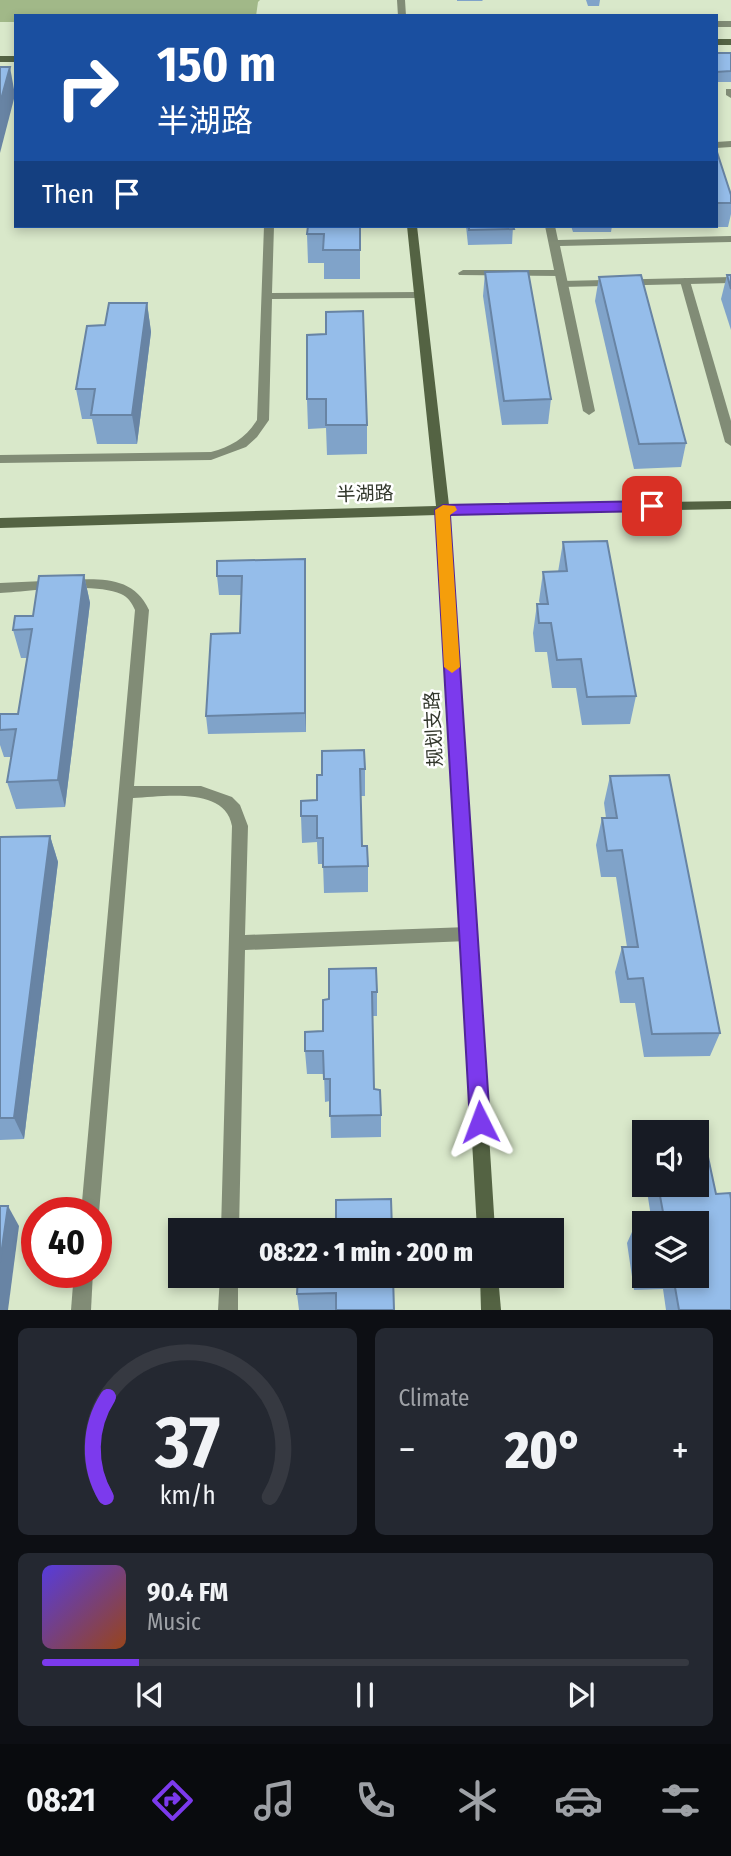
<!DOCTYPE html>
<meta charset="utf-8">
<style>
body{margin:0;font-family:"Fira Sans Condensed","Noto Sans SC",sans-serif;background:#242831;color:#f1f3f6;height:100vh;display:flex;flex-direction:column;font-size:26px;white-space:nowrap}
*{box-sizing:border-box;margin:0}
p{font-size:23px;color:#9ea1a6}
.icon{flex:none;width:38px;height:38px;fill:none;stroke:currentColor;stroke-width:2;stroke-linecap:round;stroke-linejoin:round}
.map{position:relative;height:1310px;overflow:hidden}
.drawer{display:flex;flex-direction:column;gap:18px;padding:18px;background:#0d0f14;flex:1}
.drawer>*{flex:none}
.hud{position:absolute;left:14px;top:14px;width:704px;height:214px;border-radius:0px;box-shadow:0 4px 10px #0003;background:#1a4fa0;color:#fff;overflow:hidden}
.buttons{position:absolute;left:632px;top:1120px;display:grid;gap:14px}
.buttons a{display:grid;place-items:center;width:77px;height:77px;border-radius:0px;background:#171b24;box-shadow:0 4px 10px #0003;font-size:35px}
.speed{position:absolute;left:21px;top:1197px;display:flex;gap:14px;font-size:35px;font-weight:700;text-align:center}
.speed>*{display:grid;place-content:center;width:91px;height:91px;border-radius:50%;background:#171b24;box-shadow:0 4px 10px #0003;line-height:1}
.speed .limit{border:10px solid #d22;background:#fff;color:#111}
.pin{position:absolute;display:grid;place-items:center;width:60px;height:60px;color:#fff;margin:-30px;border-radius:14px;box-shadow:0 4px 10px #0006}
.me{position:absolute;width:77px;margin:-38px;rotate:357deg;stroke-linejoin:round;filter:drop-shadow(0 0 5px #0008)}
.turn{display:flex;align-items:center;gap:24px;height:147px;padding:0 28px;font-size:32px}
.turn .icon{width:91px;height:91px;stroke-width:2.5}
.turn b{display:block;font-size:49px;line-height:60px}
.then{display:flex;align-items:center;height:66px;padding:0 28px;background:#0003;gap:14px;font-size:26px}
.big{font-size:52px;font-weight:800;line-height:1.1}
.drawer .widget{flex:1;display:flex;flex-direction:column;justify-content:center;gap:10px;min-width:0;padding:0 24px;border-radius:10px;background:#242831}
.drawer .dial{align-items:center;gap:0}
.dial svg{height:182px;overflow:visible;fill:none;stroke:#363941;stroke-width:7;stroke-linecap:round;text-anchor:middle}
.dial text{fill:#f1f3f6;stroke:none}
.song{display:flex;align-items:center;gap:21px}
.cover{width:84px;height:84px;border-radius:10px;background:linear-gradient(135deg,hsl(250 70% 55%),hsl(20 70% 35%))}
.played{height:7px;border-radius:4px;background:linear-gradient(90deg,#7c3aed 15%,#363941 15%)}
.keys{display:flex;justify-content:space-around;direction:ltr}
.heat{display:flex;justify-content:space-between;align-items:center;font-size:38px;direction:ltr}
.drawer .tiles{flex:1;display:grid;gap:18px;grid-template-columns:1fr 1fr}
.widget:last-child{grid-column:span 2}
.trip{position:absolute;left:168px;top:1218px;width:396px;height:70px;border-radius:0px;background:#171b24;box-shadow:0 4px 10px #0003;font-weight:800;line-height:70px;text-align:center}
.tab-bar{display:flex;height:112px;justify-content:space-around;align-items:center;background:#090b0e;color:#9ea1a6}
.tab-bar .icon{width:49px;height:49px}
.tab-bar .active{color:#7c3aed}
.tab-bar b{font-size:32px;color:#f1f3f6}
.map>svg:first-child{display:block}
.green{fill:#a1b888}
.lines{fill:none;stroke-linecap:round;stroke-linejoin:round}
.lane{fill:#818c76;fill-rule:evenodd}
.street{fill:#818c76;fill-rule:evenodd}
.secondary{fill:#546343;fill-rule:evenodd}
.wall{fill:#80a3c9;fill-rule:evenodd}
.shaded-wall{fill:#6884a4}
.building{fill:#95bdea;stroke:#6884a4;stroke-width:2}
.route{fill:#7c3aed;stroke:#51269a;stroke-width:2}
.slow{fill:#f59e0b}
.labels{text-anchor:middle;stroke-width:5;stroke-linejoin:round;paint-order:stroke}
.street-label{font-size:19px;fill:#32372c;stroke:#fff}
</style>
<div class="map">
<svg width="731" height="1310" viewBox="0 0 731 1310">
<rect width="100%" height="100%" fill="#d9e8ca"/>
<!-- green -->
<path class="green" d="M0 0H260L258 2 256 16H16V22H0Z"/>
<g class="lines">
<!-- lane -->
<g class="lane">
<path d="M726 89H731V98L726 95Z"/>
<path d="M731 141V147L716 148V142Z"/>
<path d="M545 226H555L558 240 731 236V242L560 246 595 411 589 415 583 411Z"/>
<path d="M685 278 690 281 731 421V446L725 442 680 281Z"/>
</g>
<!-- street -->
<g class="street">
<path d="M397 0H405L406 16H398Z"/>
<rect x="716" y="21" width="15" height="6"/>
<path d="M264 226H274L272 293 419 292 425 295 419 298 272 299 269 420 257 437 246 447 211 460 0 463V455L211 452C231 447 246 438 257 420Z"/>
<path d="M463 270H560L565 273 560 276 459 275 458 273Z"/>
<path d="M731 277V283L562 287 557 284 562 281Z"/>
<path d="M65 580C98 579 133 575 149 610L134 786H201L232 797 240 805 248 826 245 935 468 927 474 929 476 934 474 939 468 941 245 950 239 1230H221L232 826C225 786 163 797 133 798L99 1213 96 1220V1213H81L135 610C132 603 128 597 121 594 96 582 29 591 0 593V583Z"/>
<path d="M74 1272H93L91 1310H71Z"/>
<path d="M220 1276H238V1310H218Z"/>
</g>
<!-- secondary -->
<g class="secondary">
<rect x="716" y="39" width="15" height="6"/>
<rect x="0" y="56" width="16" height="6"/>
<path d="M407 226H417L449 505 731 501V509L450 514 495 1230H477L437 515 0 528V518L436 506Z"/>
<path d="M480 1276H498L501 1310H481Z"/>
</g>
</g>
<!-- wall -->
<g class="wall">
<path d="M457 0H483L482 1H457Z"/>
<path d="M586 0H600L599 6H588Z"/>
<rect x="716" y="53" width="15" height="29"/>
<path d="M716 149 731 195V214L728 227H690L689 226H716Z"/>
<path d="M360 226V279H324V263H308L307 234Z"/>
<path d="M466 226H513L512 244 468 245Z"/>
<path d="M571 226H612L611 232H573Z"/>
<path d="M485 272 551 399 548 424 502 425 483 296Z"/>
<path d="M727 275H731V330L721 299Z"/>
<path d="M599 277 686 443 681 467 634 469 595 301Z"/>
<path d="M147 303 151 332 137 444H97L92 419H82L76 389 105 325Z"/>
<path d="M326 334 367 425V454L327 455 326 428 308 429 307 399Z"/>
<path d="M563 542 636 696 630 724 582 725 576 688H552L547 652H535L533 633 537 604H540L539 601 543 572H558Z"/>
<path d="M217 561 306 578V732L208 734 206 716 240 633 242 595H219L217 576Z"/>
<path d="M84 575 90 603 65 807 16 809 7 782 11 757H4L0 745V714H18L27 658H21L13 630 33 616Z"/>
<path d="M365 769V796H361L362 846 368 866V892L324 893 323 864H318L317 842 302 843 301 816 317 800V775Z"/>
<path d="M610 776 720 1033 710 1056 644 1057 635 1003H620L615 972 622 947H627L616 877H601L596 845 602 818H606L604 803Z"/>
<path d="M50 836 58 862 24 1139 0 1140V837Z"/>
<path d="M329 969 377 992V1016H372L374 1089 381 1115V1137L331 1138 330 1101 325 1102 324 1074H307L305 1051 323 1031 329 999Z"/>
<path d="M646 1185H696L731 1310H666L663 1289 634 1290 627 1243 636 1223H652ZM644 1223 696 1276H644Z"/>
<path d="M298 1276 394 1310H299L297 1294Z"/>
</g>
<!-- shaded-wall -->
<g class="shaded-wall">
<path d="M10 67 15 95 0 153V103Z"/>
<path d="M147 303 151 332 137 444 132 415Z"/>
<path d="M305 559 306 578V732L305 713Z"/>
<path d="M84 575 90 603 65 807 58 780Z"/>
<path d="M50 836 58 862 24 1139 14 1118Z"/>
<path d="M8 1206 19 1226 8 1310H0V1262Z"/>
</g>
<!-- building -->
<g class="building">
<path d="M716 53H731V71L716 72Z"/>
<path d="M0 67H10L0 103Z"/>
<path d="M716 149 731 195V203H716Z"/>
<path d="M308 226H360V250H323L324 234H307Z"/>
<path d="M469 226H513L514 229 469 230Z"/>
<path d="M528 271 551 399 504 401 485 272Z"/>
<path d="M641 275 686 443 639 444 599 277Z"/>
<path d="M727 275H731V289Z"/>
<path d="M109 303H147L132 415H91L95 389H76L87 326 105 325Z"/>
<path d="M363 311 367 425H326V399H307V335L326 334V312Z"/>
<path d="M607 541 636 696 587 697 581 659 557 660 551 623H539L537 604H548L543 572 567 571 563 542Z"/>
<path d="M305 559V713L206 716 211 634 240 633 242 576H217V561Z"/>
<path d="M84 575 58 780 7 782 16 729 0 730V714H18L32 629 13 630 15 616H33L39 576Z"/>
<path d="M364 750 365 769H360L362 846H367L368 866 323 867V838H317V816H301V801L317 800V775H322V751Z"/>
<path d="M669 775 720 1033 652 1034 643 978 628 979 622 947H638L622 850 607 851 602 818H617L610 776Z"/>
<path d="M50 836 14 1118H0V837Z"/>
<path d="M376 968 377 992H372L374 1089 380 1090 381 1115 330 1116V1079H324L323 1051H305V1032L323 1031V1000L329 999V969Z"/>
<path d="M696 1157H708L716 1194 730 1193 731 1199V1310H679L673 1276H696V1223H644V1271H642L636 1223H665L658 1185H696Z"/>
<path d="M391 1199 392 1230H336V1200Z"/>
<path d="M0 1206H8L0 1262Z"/>
<path d="M298 1276H393L394 1310H336V1293L297 1294Z"/>
</g>
<!-- route -->
<path class="route" d="M652 501 660 506 652 511 450 515 490 1122 487 1129 480 1132 473 1129 470 1122 435 510 443 505Z"/>
<!-- slow -->
<path class="slow" d="M443 505 455 506 457 510 450 515 460 667 452 673 444 667 435 510Z"/>
<g class="labels">
<!-- street labels -->
<g class="street-label">
<text transform="translate(365 493) rotate(-2)" y="7">半湖路</text>
<text transform="translate(433 729) rotate(-93)" y="7">规划支路</text>
</g>
</g>
</svg>
<div class="buttons">
<a><svg class="icon" aria-label="sound" viewBox="0 0 24 24"><path d="M4 9h4l5-4v14l-5-4H4zM17 9q2 3 0 6"/></svg></a>
<a><svg class="icon" aria-label="layers" viewBox="0 0 24 24"><path d="M12 4l9 5-9 5-9-5zM3 14l9 5 9-5"/></svg></a>
</div>
<div class="speed"><div class="limit">40</div></div>
<div class="pin" style="left:652px;top:506px;background:#d93025"><svg class="icon" aria-label="arrive" viewBox="0 0 24 24"><path d="M6 21V4h12l-3 4 3 4H6"/></svg></div>
<svg class="me" style="left:480px;top:1122px" viewBox="-20 -20 40 40"><path d="M0-17L14 15 0 8-14 15z" fill="#7c3aed" stroke="#fff" stroke-width="4"/></svg>
<div class="trip">08:22 · 1 min · 200 m</div>
<div class="hud">
<div class="turn"><svg class="icon" aria-label="right" viewBox="0 0 24 24"><path d="M7 20v-9h11M14 6l5 5-5 5"/></svg><div><b>150 m</b>半湖路</div></div>
<div class="then">Then<svg class="icon" aria-label="arrive" viewBox="0 0 24 24"><path d="M6 21V4h12l-3 4 3 4H6"/></svg></div>
</div>
</div>
<section class="drawer">
<div class="tiles">
<div class="widget dial"><svg viewBox="0 0 100 80">
<path d="M14 69A42 42 0 1 1 86 69"/>
<path d="M14 69A42 42 0 0 1 15 25" stroke="#7c3aed"/>
<text x="50" y="56" font-size="32" font-weight="700">37</text>
<text x="50" y="72" font-size="11">km/h</text>
</svg></div>
<div class="widget"><p>Climate</p>
<div class="heat"><a>−</a><b class="big">20°</b><a>+</a></div>
</div>
<div class="widget">
<div class="song"><i class="cover"></i><div><b>90.4 FM</b><p>Music</p></div></div>
<div class="played"></div>
<div class="keys"><svg class="icon" aria-label="previous" viewBox="0 0 24 24"><path d="M18 5L8 12l10 7zM5 5v14"/></svg><svg class="icon" aria-label="pause" viewBox="0 0 24 24"><path d="M8 5v14M16 5v14"/></svg><svg class="icon" aria-label="next" viewBox="0 0 24 24"><path d="M6 5l10 7-10 7zM19 5v14"/></svg></div>
</div>
</div>
</section>
<nav class="tab-bar">
<b>08:21</b>
<svg class="icon active" aria-label="directions" viewBox="0 0 24 24"><path d="M12 3l9 9-9 9-9-9zM9 14v-3h6M13 9l2 2-2 2"/></svg>
<svg class="icon" aria-label="music" viewBox="0 0 24 24"><path d="M9 18V5l10-2v13"/><circle cx="6" cy="18" r="3"/><circle cx="16" cy="16" r="3"/></svg>
<svg class="icon" aria-label="phone" viewBox="0 0 24 24"><path d="M5 4h4l2 5-3 2q2 4 5 5l2-3 5 2v4C11 20 4 13 5 4z"/></svg>
<svg class="icon" aria-label="climate" viewBox="0 0 24 24"><path d="M12 3v18M4 7l16 10M4 17L20 7"/></svg>
<svg class="icon" aria-label="car" viewBox="0 0 24 24"><path d="M5 17H2v-5l4-1 3-4h7l3 4 3 1v5h-3M9 17h6M6 11h13"/><circle cx="7" cy="17" r="2"/><circle cx="17" cy="17" r="2"/></svg>
<svg class="icon" aria-label="filters" viewBox="0 0 24 24"><path d="M4 7h16M4 17h16"/><circle cx="9" cy="7" r="2"/><circle cx="15" cy="17" r="2"/></svg>
</nav>
